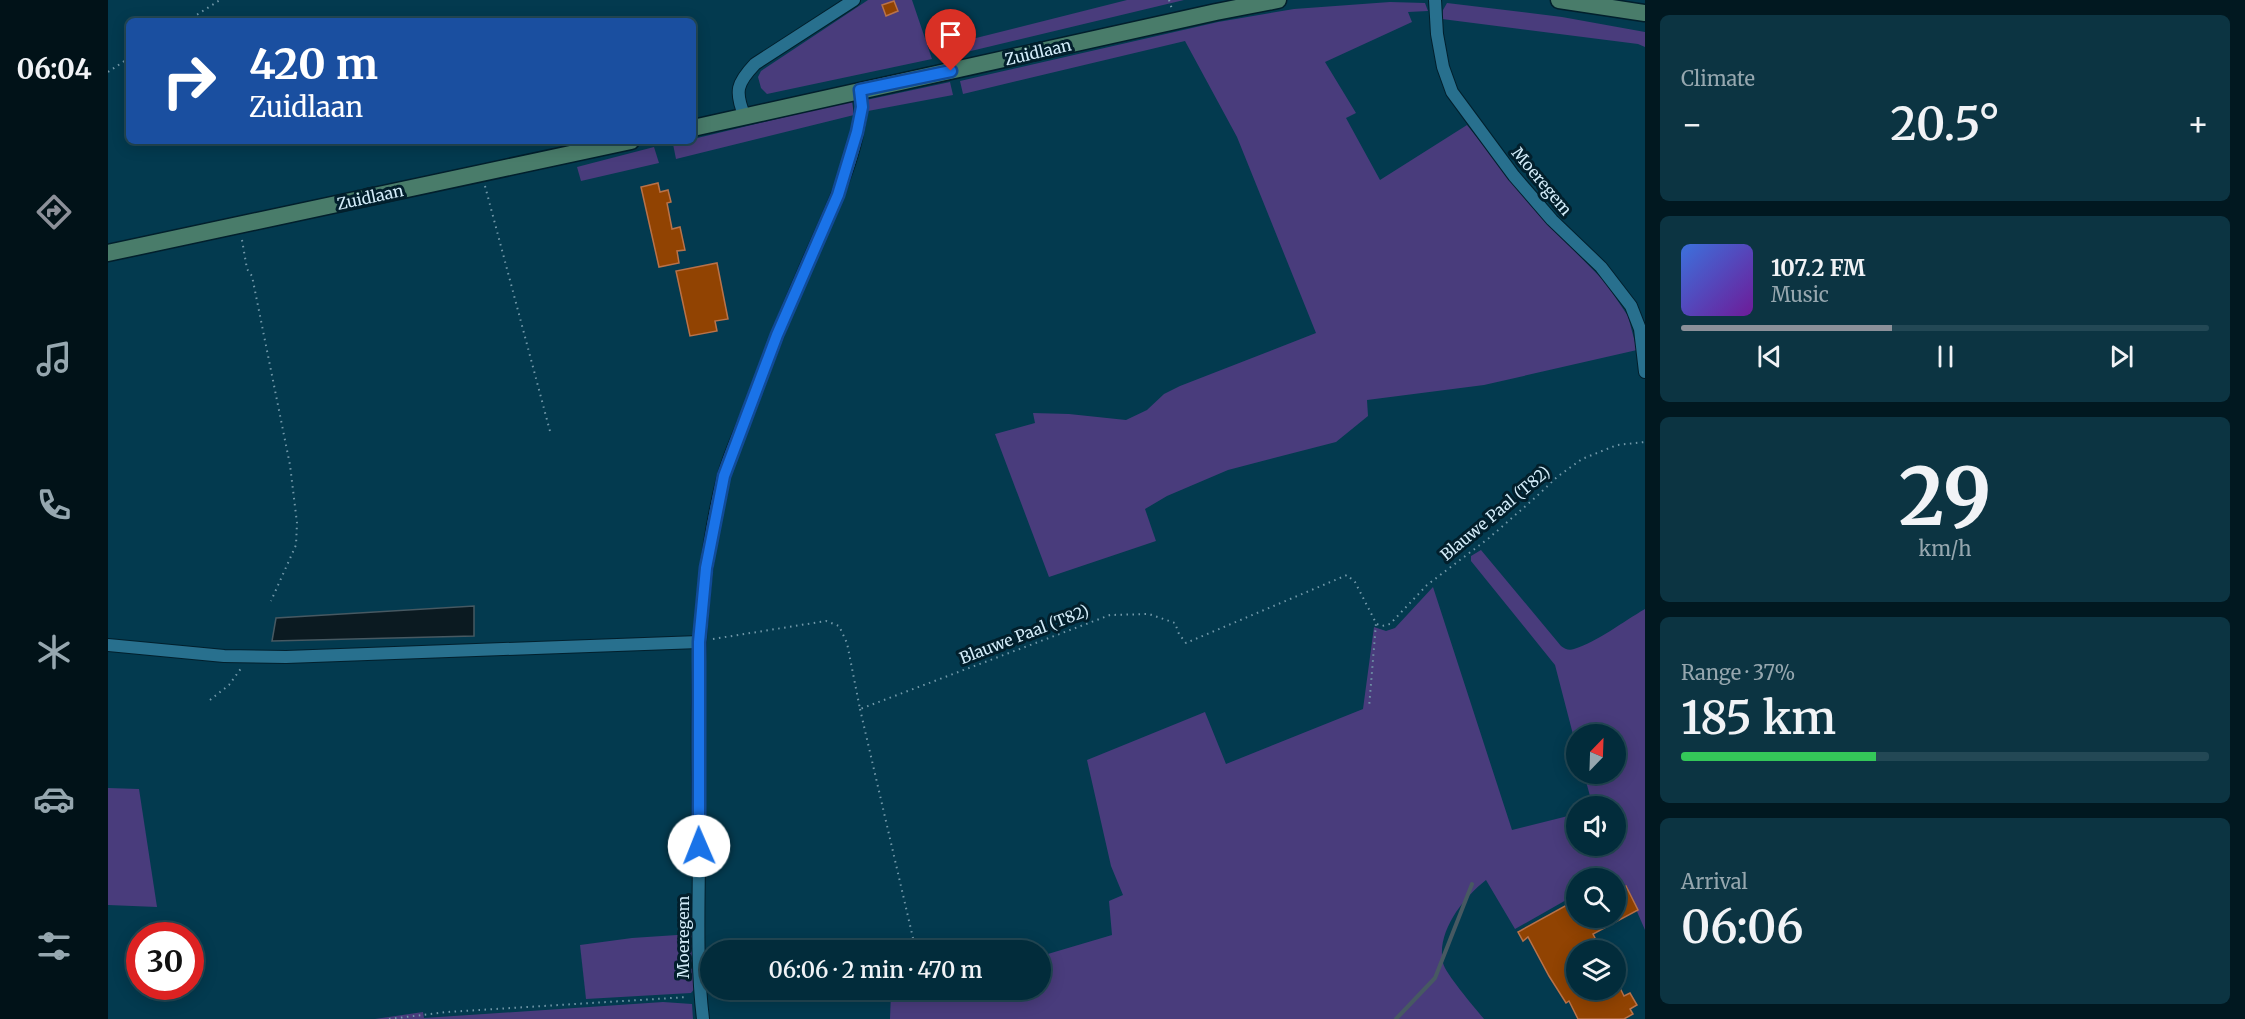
<!DOCTYPE html>
<meta charset="utf-8">
<style>
body{margin:0;font-family:Merriweather,serif;background:#0c3442;color:#f1f3f6;height:100vh;display:flex;flex-direction:column;font-size:22px;white-space:nowrap}
*{box-sizing:border-box;margin:0}
p{font-size:20px;color:#96a7af}
.icon{flex:none;width:33px;height:33px;fill:none;stroke:currentColor;stroke-width:2;stroke-linecap:round;stroke-linejoin:round}
.map{position:relative;flex:1;overflow:hidden}
.details{display:flex;flex-direction:column;gap:15px;padding:15px;background:#011820;width:600px}
.details>*{flex:none}
.top-card{position:absolute;left:18px;top:18px;width:570px;height:126px;border-radius:9px;box-shadow:0 3px 15px #0003,0 0 0 2px #234855;background:#1a4fa0;color:#fff;overflow:hidden}
.needle{width:39px;rotate:23deg}
.tools{position:absolute;left:1458px;top:724px;display:grid;gap:12px}
.tools a{display:grid;place-items:center;width:60px;height:60px;border-radius:50%;background:#022c3b;box-shadow:0 3px 15px #0003,0 0 0 2px #234855;font-size:30px}
.speed{position:absolute;left:18px;top:922px;display:flex;gap:12px;font-size:30px;font-weight:700;text-align:center}
.speed>*{display:grid;place-content:center;width:78px;height:78px;border-radius:50%;background:#022c3b;box-shadow:0 3px 15px #0003,0 0 0 2px #234855;line-height:1}
.speed .limit{border:9px solid #d22;background:#fff;color:#111}
.pin{position:absolute;display:grid;place-items:center;width:51px;height:51px;color:#fff;margin:-62px -26px;border-radius:50% 50% 50% 0;rotate:-45deg;box-shadow:0 0 6px #0007}
.pin .icon{rotate:45deg}
.me{position:absolute;width:66px;margin:-33px;rotate:359deg;stroke-linejoin:round;filter:drop-shadow(0 0 4px #0008)}
.turn{display:flex;align-items:center;gap:21px;height:126px;padding:0 24px;font-size:27px}
.turn .icon{width:78px;height:78px;stroke-width:2.5}
.turn b{display:block;font-size:42px;line-height:51px}
.big{font-size:45px;font-weight:600;line-height:1.1}
.details .widget{flex:1;display:flex;flex-direction:column;justify-content:center;gap:9px;min-width:0;padding:0 21px;border-radius:9px;background:#0c3442}
.details .dial{align-items:center;gap:0}
.dial b{font-size:78px;line-height:1}
.song{display:flex;align-items:center;gap:18px}
.cover{width:72px;height:72px;border-radius:9px;background:linear-gradient(135deg,hsl(220 70% 55%),hsl(280 70% 35%))}
.played{height:6px;border-radius:3px;background:linear-gradient(90deg,#8c9099 40%,#234855 40%)}
.keys{display:flex;justify-content:space-around;direction:ltr}
.heat{display:flex;justify-content:space-between;align-items:center;font-size:33px;direction:ltr}
.charge{height:9px;border-radius:4px;background:linear-gradient(90deg,#34c759 37%,#234855 0)}
.trip{position:absolute;left:592px;top:940px;width:351px;height:60px;border-radius:30px;background:#022c3b;box-shadow:0 3px 15px #0003,0 0 0 2px #234855;font-weight:600;line-height:60px;text-align:center}
main{display:flex;flex:1;min-height:0}
.menu{display:flex;flex-direction:column;width:108px;justify-content:space-around;align-items:center;background:#011218;color:#96a7af}
.menu .icon{width:42px;height:42px}
.menu .on{color:#8c9099}
.menu b{font-size:27px;color:#f1f3f6}
.map>svg:first-child{display:block}
.green{fill:#493c7c}
.water{fill:#0b1a21;stroke:#475962;stroke-width:1.5}
.lines{fill:none;stroke-linecap:round;stroke-linejoin:round}
.stream{stroke:#475962;stroke-width:4}
.building{fill:#914302;stroke:#b97249;stroke-width:1.5}
.minor-casing{stroke:#021f2c;stroke-width:14}
.secondary-casing{stroke:#021f2c;stroke-width:19}
.path{stroke:#7198a9;stroke-width:2;stroke-dasharray:1.5 4.5;stroke-linecap:butt}
.minor{stroke:#28708e;stroke-width:12}
.secondary{stroke:#497c6a;stroke-width:16}
.route-casing{stroke:#114b97;stroke-width:15}
.route{stroke:#1a73e8;stroke-width:10}
.labels{text-anchor:middle;stroke-width:6;stroke-linejoin:round;paint-order:stroke}
.street-label{font-size:16px;fill:#d3ecf9;stroke:#021f2c}
</style>
<main>
<nav class="menu">
<b>06:04</b>
<svg class="icon on" aria-label="directions" viewBox="0 0 24 24"><path d="M12 3l9 9-9 9-9-9zM9 14v-3h6M13 9l2 2-2 2"/></svg>
<svg class="icon" aria-label="music" viewBox="0 0 24 24"><path d="M9 18V5l10-2v13"/><circle cx="6" cy="18" r="3"/><circle cx="16" cy="16" r="3"/></svg>
<svg class="icon" aria-label="phone" viewBox="0 0 24 24"><path d="M5 4h4l2 5-3 2q2 4 5 5l2-3 5 2v4C11 20 4 13 5 4z"/></svg>
<svg class="icon" aria-label="climate" viewBox="0 0 24 24"><path d="M12 3v18M4 7l16 10M4 17L20 7"/></svg>
<svg class="icon" aria-label="car" viewBox="0 0 24 24"><path d="M5 17H2v-5l4-1 3-4h7l3 4 3 1v5h-3M9 17h6M6 11h13"/><circle cx="7" cy="17" r="2"/><circle cx="17" cy="17" r="2"/></svg>
<svg class="icon" aria-label="filters" viewBox="0 0 24 24"><path d="M4 7h16M4 17h16"/><circle cx="9" cy="7" r="2"/><circle cx="15" cy="17" r="2"/></svg>
</nav>
<div class="map">
<svg width="1537" height="1019" viewBox="0 0 1537 1019">
<rect width="100%" height="100%" fill="#033a4f"/>
<!-- green -->
<g class="green">
<path d="M760 0H804L824 59 673 91 659 94 653 88 650 77 653 71Z"/>
<path d="M1019 0H1076L842 56 840 45Z"/>
<path d="M1282 2 1317 3 1320 11 1300 12 1304 22 1217 62 1248 113 1238 118 1272 180 1359 125 1435 219 1497 282 1520 316 1529 350 1376 385 1259 400 1260 416 1228 442 1120 470 1059 496 1037 509 1048 541 941 577 887 434 927 423 925 413 961 414 1018 420 1039 410 1056 394 1072 386 1208 333 1129 137 1077 41 855 94 852 81 1110 22 1186 9Z"/>
<path d="M1339 3 1454 17 1537 32V47L1530 44 1334 19 1335 10Z"/>
<path d="M842 82 845 95 760 111 758 100Z"/>
<path d="M744 101 746 115 568 159 565 144 585 141V139Z"/>
<path d="M546 147 551 163 473 181 469 167Z"/>
<path d="M1373 550 1453 646C1457 649 1461 651 1466 649 1489 642 1516 621 1537 609V930L1527 907 1508 918V879H1468V898L1467 895 1407 929 1378 880C1355 898 1328 932 1335 963 1337 973 1367 1008 1376 1019H782L783 992 933 990V956L1004 935 1001 901 1015 895 1003 866 979 760 1097 712 1118 764 1255 709 1266 627 1278 631 1287 628 1325 587 1404 830 1468 814V846H1508V807H1485L1476 774H1508V735H1468V746L1447 665 1363 561V556Z"/>
<path d="M0 788 31 789 49 907 0 905Z"/>
<path d="M584 934 587 988 583 993 478 999 472 945 524 938Z"/>
<path d="M555 1002 584 1004 585 1019H267L315 1012 316 1018Z"/>
</g>
<!-- water -->
<path class="water" d="M366 606V636L164 641 168 618Z"/>
<g class="lines">
<!-- stream -->
<path class="stream" d="M1288 1019 1327 978 1364 884"/>
</g>
<!-- building -->
<g class="building">
<path d="M786 1 790 11 778 16 774 5Z"/>
<path d="M550 183 552 192 560 190 563 202 559 203 564 229 572 227 577 250 569 251 571 263 551 267 533 187Z"/>
<path d="M609 263 620 319 607 321 609 331 582 336 568 271Z"/>
<path d="M1518 886 1530 910 1485 934 1487 938 1484 940 1491 951H1468V990H1499L1500 992 1511 986 1516 996 1522 993 1529 1005 1522 1009 1525 1014 1516 1019H1470L1461 1001 1458 1003 1441 976 1420 937 1415 941 1410 932 1468 900V918H1508V891Z"/>
</g>
<g class="lines">
<defs>
<g id="minor">
<path d="M1327 0 1329 34 1335 67 1344 92 1406 176 1444 220 1493 267 1523 306 1532 329 1537 372"/>
<path d="M637 117C626 91 629 83 647 64L746 0"/>
<path d="M0 645 116 656 178 657 591 642"/>
<path d="M595 1019C588 962 591 904 591 846 589 723 585 598 615 478 621 455 632 432 641 410 658 363 676 317 696 271 717 221 759 144 752 90"/>
</g>
<g id="secondary">
<path d="M1451 0 1537 13"/>
<path d="M585 128 1108 12 1170 0"/>
<path d="M0 253 523 141"/>
</g>
</defs>
<!-- minor casing -->
<use href="#minor" class="minor-casing"/>
<!-- secondary casing -->
<use href="#secondary" class="secondary-casing"/>
<!-- path -->
<g class="path">
<path d="M1061 0 1064 9"/>
<path d="M79 21 112 0"/>
<path d="M0 72 21 58"/>
<path d="M377 186 443 435"/>
<path d="M134 240 139 269 144 276 182 465 189 523 188 545 163 601"/>
<path d="M1269 624 1274 626 1282 624 1319 585 1381 538 1429 496 1449 477 1474 459 1509 445 1537 442"/>
<path d="M605 639 718 621 731 626 739 643 752 709 1002 615 1041 614 1067 623 1071 634 1078 643 1239 575 1247 582 1268 623 1261 708"/>
<path d="M102 700 121 685 134 667"/>
<path d="M752 709 808 951"/>
<path d="M281 1019 339 1012 580 997"/>
</g>
<!-- minor -->
<use href="#minor" class="minor"/>
<!-- secondary -->
<use href="#secondary" class="secondary"/>
</g>
<g class="lines">
<defs>
<path id="route" d="M591 846V642L598 568 616 476 669 335 730 195 749 132 754 107 752 90 843 71"/>
</defs>
<!-- route casing -->
<use href="#route" class="route-casing"/>
<!-- route -->
<use href="#route" class="route"/>
</g>
<g class="labels">
<!-- street labels -->
<g class="street-label">
<text transform="translate(930 52) rotate(-13)" y="6">Zuidlaan</text>
<text transform="translate(1434 181) rotate(50)" y="6">Moeregem</text>
<text transform="translate(262 197) rotate(-12)" y="6">Zuidlaan</text>
<text transform="translate(1387 513) rotate(-40)" y="6">Blauwe Paal (T82)</text>
<text transform="translate(916 634) rotate(-21)" y="6">Blauwe Paal (T82)</text>
<text transform="translate(575 937) rotate(-90)" y="6">Moeregem</text>
</g>
</g>
</svg>
<div class="tools">
<a><svg class="needle" viewBox="-14 -14 28 28"><path d="M0-13l5 13h-10z" fill="#e53935"/><path d="M0 13l5-13h-10z" fill="#96a7af"/></svg></a>
<a><svg class="icon" aria-label="sound" viewBox="0 0 24 24"><path d="M4 9h4l5-4v14l-5-4H4zM17 9q2 3 0 6"/></svg></a>
<a><svg class="icon" aria-label="search" viewBox="0 0 24 24"><circle cx="10" cy="10" r="6"/><path d="M15 15l6 6"/></svg></a>
<a><svg class="icon" aria-label="layers" viewBox="0 0 24 24"><path d="M12 4l9 5-9 5-9-5zM3 14l9 5 9-5"/></svg></a>
</div>
<div class="speed"><div class="limit">30</div></div>
<div class="pin" style="left:843px;top:71px;background:#d93025"><svg class="icon" aria-label="arrive" viewBox="0 0 24 24"><path d="M6 21V4h12l-3 4 3 4H6"/></svg></div>
<svg class="me" style="left:591px;top:846px" viewBox="-20 -20 40 40"><circle r="19" fill="#fff"/><path d="M0-13L10 11 0 6-10 11z" fill="#1a73e8"/></svg>
<div class="trip">06:06 · 2 min · 470 m</div>
<div class="top-card">
<div class="turn"><svg class="icon" aria-label="right" viewBox="0 0 24 24"><path d="M7 20v-9h11M14 6l5 5-5 5"/></svg><div><b>420 m</b>Zuidlaan</div></div>
</div>
</div>
<section class="details">
<div class="widget"><p>Climate</p>
<div class="heat"><a>−</a><b class="big">20.5°</b><a>+</a></div>
</div>
<div class="widget">
<div class="song"><i class="cover"></i><div><b>107.2 FM</b><p>Music</p></div></div>
<div class="played"></div>
<div class="keys"><svg class="icon" aria-label="previous" viewBox="0 0 24 24"><path d="M18 5L8 12l10 7zM5 5v14"/></svg><svg class="icon" aria-label="pause" viewBox="0 0 24 24"><path d="M8 5v14M16 5v14"/></svg><svg class="icon" aria-label="next" viewBox="0 0 24 24"><path d="M6 5l10 7-10 7zM19 5v14"/></svg></div>
</div>
<div class="widget dial"><b>29</b><p>km/h</p></div>
<div class="widget"><p>Range · 37%</p><b class="big">185 km</b><div class="charge"></div></div>
<div class="widget"><p>Arrival</p><b class="big">06:06</b></div>
</section>
</main>
